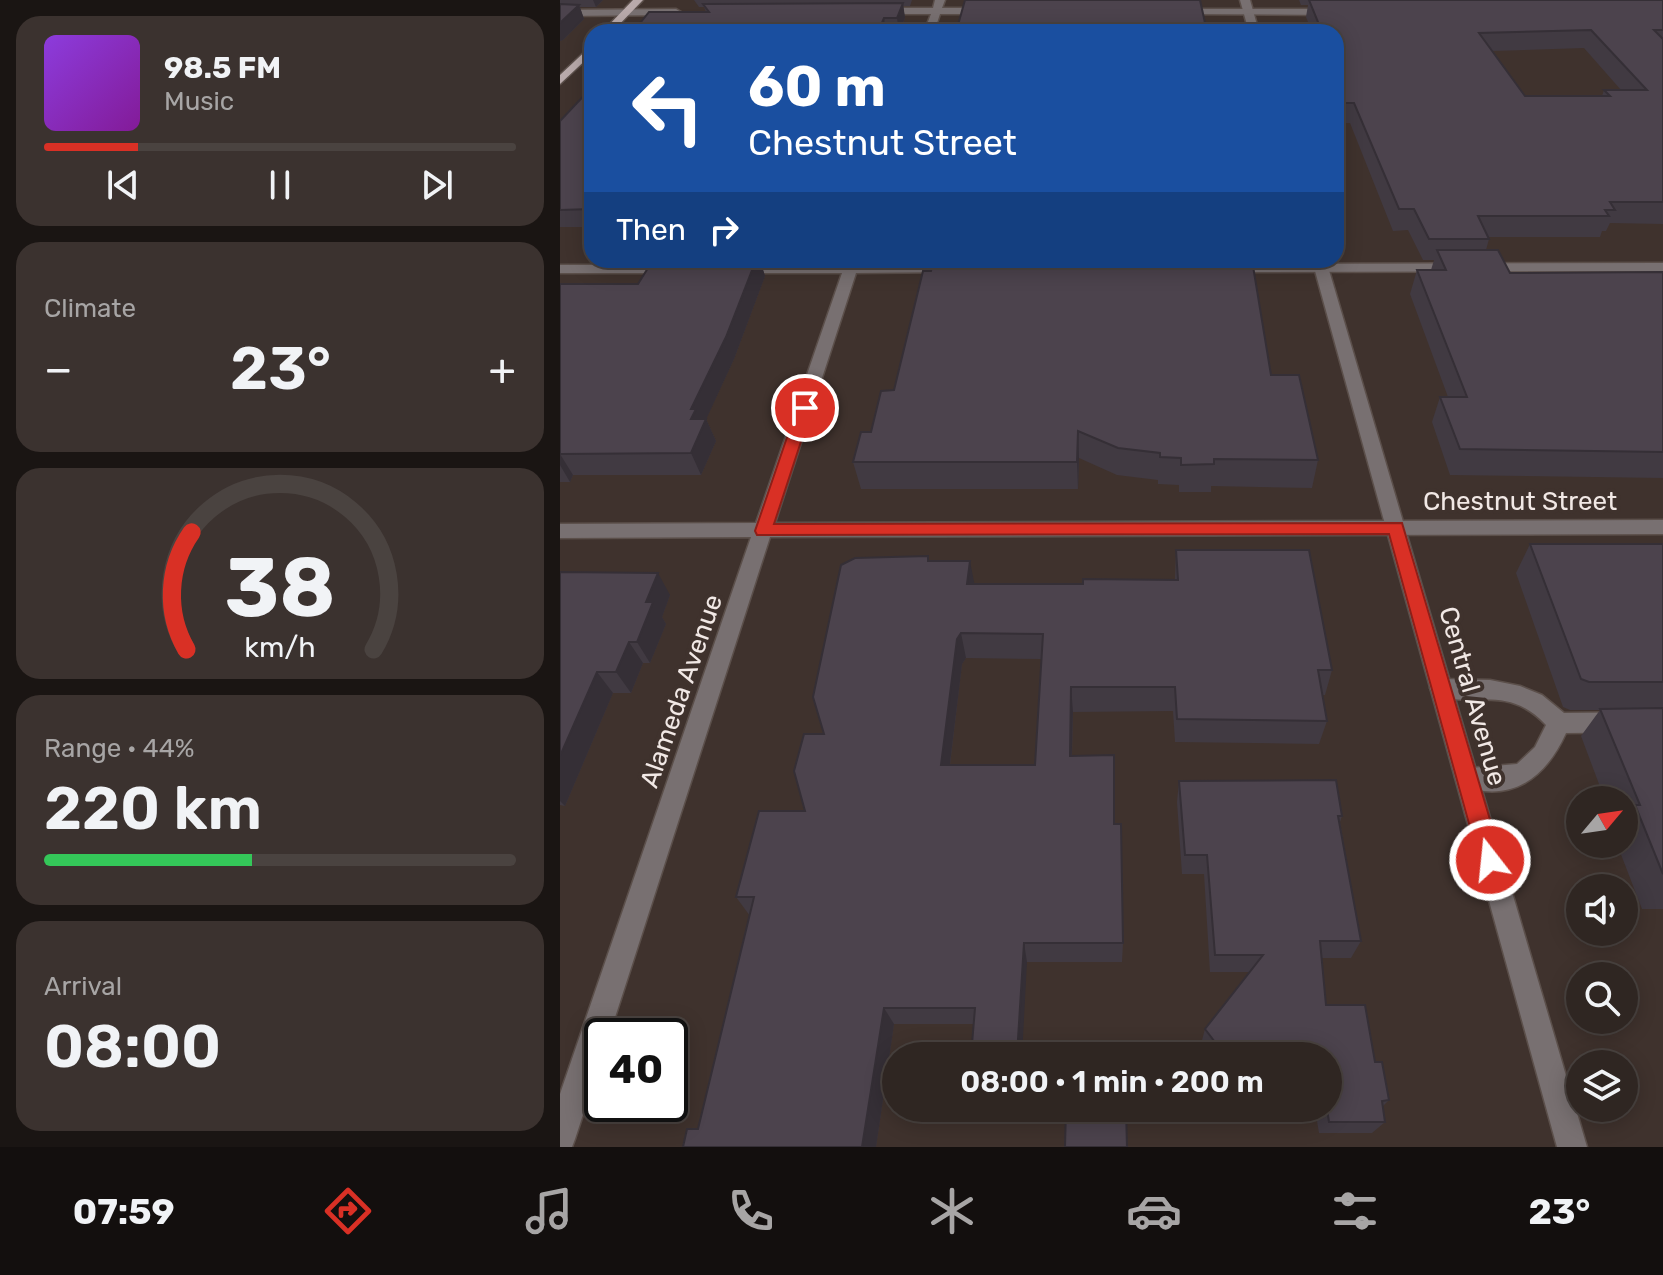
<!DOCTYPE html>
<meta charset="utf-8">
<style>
body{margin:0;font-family:Rubik,sans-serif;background:#3b322f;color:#f1f3f6;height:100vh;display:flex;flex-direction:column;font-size:30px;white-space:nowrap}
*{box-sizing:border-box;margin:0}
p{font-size:26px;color:#a7a5a5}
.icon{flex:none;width:44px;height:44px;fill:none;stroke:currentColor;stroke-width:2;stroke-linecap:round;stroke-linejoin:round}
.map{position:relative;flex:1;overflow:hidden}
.side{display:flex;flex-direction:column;gap:16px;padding:16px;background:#1a1513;width:560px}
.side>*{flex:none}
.guide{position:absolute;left:24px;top:24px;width:760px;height:244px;border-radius:24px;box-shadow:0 4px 20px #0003,0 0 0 2px #4a4340;background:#1a4fa0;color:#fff;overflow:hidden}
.needle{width:52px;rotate:61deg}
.buttons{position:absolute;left:1006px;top:786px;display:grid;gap:16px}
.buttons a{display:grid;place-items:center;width:72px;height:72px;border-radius:50%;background:#2f2622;box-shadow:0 4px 20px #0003,0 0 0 2px #4a4340;font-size:40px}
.speed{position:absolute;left:24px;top:1018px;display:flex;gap:16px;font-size:40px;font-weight:700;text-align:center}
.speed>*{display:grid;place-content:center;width:104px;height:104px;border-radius:50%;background:#2f2622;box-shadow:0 4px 20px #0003,0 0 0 2px #4a4340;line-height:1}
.speed .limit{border:4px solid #111;border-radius:12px;background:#fff;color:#111}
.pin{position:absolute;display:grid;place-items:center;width:68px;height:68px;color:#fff;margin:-34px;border:4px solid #fff;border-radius:50%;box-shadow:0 2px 8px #0007}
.me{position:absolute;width:88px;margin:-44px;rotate:344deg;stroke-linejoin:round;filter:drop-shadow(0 0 6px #0008)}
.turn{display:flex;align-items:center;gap:28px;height:168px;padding:0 32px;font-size:36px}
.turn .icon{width:104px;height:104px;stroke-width:2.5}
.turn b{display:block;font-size:56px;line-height:68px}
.then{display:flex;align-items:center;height:76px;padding:0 32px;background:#0003;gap:16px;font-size:30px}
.big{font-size:60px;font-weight:600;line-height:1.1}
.side .widget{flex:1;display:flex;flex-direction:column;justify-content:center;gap:12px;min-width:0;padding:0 28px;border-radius:24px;background:#3b322f}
.side .dial{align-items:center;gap:0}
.dial svg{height:208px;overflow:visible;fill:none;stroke:#4a4340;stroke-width:7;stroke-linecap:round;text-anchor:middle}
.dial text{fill:#f1f3f6;stroke:none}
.song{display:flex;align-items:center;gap:24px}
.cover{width:96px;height:96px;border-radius:12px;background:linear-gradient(135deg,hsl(270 70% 55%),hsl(290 70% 35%))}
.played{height:8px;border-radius:4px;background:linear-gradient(90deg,#d93025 20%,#4a4340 20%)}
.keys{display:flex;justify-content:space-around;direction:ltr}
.heat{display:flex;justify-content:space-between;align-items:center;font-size:44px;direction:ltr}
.charge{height:12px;border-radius:6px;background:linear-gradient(90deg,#34c759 44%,#4a4340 0)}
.trip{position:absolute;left:322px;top:1042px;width:460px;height:80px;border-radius:40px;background:#2f2622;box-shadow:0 4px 20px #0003,0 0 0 2px #4a4340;font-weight:600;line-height:80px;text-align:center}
.menu{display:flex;height:128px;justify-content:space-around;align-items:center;background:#130f0e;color:#a7a5a5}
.menu .icon{width:56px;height:56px}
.menu .active{color:#d93025}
.menu b{font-size:36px;color:#f1f3f6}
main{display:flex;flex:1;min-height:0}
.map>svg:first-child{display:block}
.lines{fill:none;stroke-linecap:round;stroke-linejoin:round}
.service-casing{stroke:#5b4f4a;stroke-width:3}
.minor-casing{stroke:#5b4f4a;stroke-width:3}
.tertiary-casing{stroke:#5b4f4a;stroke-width:3}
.primary-casing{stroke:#5b4f4a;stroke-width:3}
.service{fill:#787071;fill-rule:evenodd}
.minor{fill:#787071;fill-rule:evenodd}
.tertiary{fill:#787071;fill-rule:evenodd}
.primary{fill:#b9aaab;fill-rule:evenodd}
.wall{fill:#413a42;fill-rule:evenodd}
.shaded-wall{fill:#352f36}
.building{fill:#4c434d;stroke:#352f36;stroke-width:2;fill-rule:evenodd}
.route{fill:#d93025;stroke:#8d1f18;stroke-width:2}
.labels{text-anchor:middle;stroke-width:8;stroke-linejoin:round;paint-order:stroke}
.street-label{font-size:26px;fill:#f1e8e5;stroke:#3f322d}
</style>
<main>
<section class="side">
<div class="widget">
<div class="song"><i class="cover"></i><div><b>98.5 FM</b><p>Music</p></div></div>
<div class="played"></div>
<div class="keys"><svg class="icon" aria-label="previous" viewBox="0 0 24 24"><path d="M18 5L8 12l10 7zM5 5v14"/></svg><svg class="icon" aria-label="pause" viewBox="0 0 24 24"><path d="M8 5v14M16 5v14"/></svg><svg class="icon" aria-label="next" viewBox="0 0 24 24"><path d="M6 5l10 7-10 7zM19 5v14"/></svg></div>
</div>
<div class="widget"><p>Climate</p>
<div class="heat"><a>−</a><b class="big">23°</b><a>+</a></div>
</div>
<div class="widget dial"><svg viewBox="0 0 100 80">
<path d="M14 69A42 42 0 1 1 86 69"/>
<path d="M14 69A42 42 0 0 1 16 24" stroke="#d93025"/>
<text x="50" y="56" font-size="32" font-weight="700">38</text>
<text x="50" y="72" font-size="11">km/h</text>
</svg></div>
<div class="widget"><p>Range · 44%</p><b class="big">220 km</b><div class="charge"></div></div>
<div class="widget"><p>Arrival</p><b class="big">08:00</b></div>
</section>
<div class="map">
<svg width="1103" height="1147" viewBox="0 0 1103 1147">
<rect width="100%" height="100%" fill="#3f322d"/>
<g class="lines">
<defs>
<path id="service" d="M881 679 930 680 960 686 982 695 1004 713 1103 712V732L1006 733C985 779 951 804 899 785L895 777 899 769 957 764 975 747 986 725C946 683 916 709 873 695L870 688 873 681Z"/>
<g id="minor">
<path d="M375 0H385L382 8H428L433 11 428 14H380L374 32H364L371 14H320L315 11 320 8H373Z"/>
<path d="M613 9H772L777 12 772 15 616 14Z"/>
<path d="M0 10 116 9 121 12 116 15 0 16Z"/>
<path d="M286 260H300L299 264H396L403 268 396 272 296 273 215 523 1103 520V534L210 537 49 1036H42V1057L15 1139 12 1147H0V1094L191 537 0 538V524L196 523 282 273H176L169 269 176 265 284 264Z"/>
<path d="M1103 263V271L668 272 661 268 668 264Z"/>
<path d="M0 265H112L119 269 112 273H0Z"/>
</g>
<g id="tertiary">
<path d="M680 0H690L699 32H689Z"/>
<path d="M752 260H766L1027 1147H997Z"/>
</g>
<g id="primary">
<path d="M73 0H83L52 32H42Z"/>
<path d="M32 45V54L0 84V75Z"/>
</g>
</defs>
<!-- service casing -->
<use href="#service" class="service-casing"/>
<!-- minor casing -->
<use href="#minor" class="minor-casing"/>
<!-- tertiary casing -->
<use href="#tertiary" class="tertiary-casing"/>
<!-- primary casing -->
<use href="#primary" class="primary-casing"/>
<!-- service -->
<use href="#service" class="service"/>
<!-- minor -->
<use href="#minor" class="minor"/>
<!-- tertiary -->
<use href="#tertiary" class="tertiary"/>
<!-- primary -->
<use href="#primary" class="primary"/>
</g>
<!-- wall -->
<g class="wall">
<path d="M0 0H43L36 7H20L24 19 3 40 0 41Z"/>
<path d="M134 0H352L350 6H343L345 18 340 32H73L146 12 144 7H139Z"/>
<path d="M739 0H1103V224L1050 223 1046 231H1042L1040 237H929V239L926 250 950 273 1103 272V478L890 475 872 422 880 397H888L850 294 857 270H871L874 260H863L848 230 833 231 790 123H781L776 110V32H752L746 17 748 5H741ZM1024 48 1061 90H1044L1042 96H965L932 51Z"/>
<path d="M398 25 647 32H399Z"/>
<path d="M32 87V227H0V121Z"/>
<path d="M93 260H212L211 261H200L205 276 174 359 146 419 156 441 141 475H13L10 482H0V284H78Z"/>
<path d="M371 271 711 375 758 460 752 488 651 486V492H619V485L598 484V480L557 475 519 458 518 489H301L293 462 334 390Z"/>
<path d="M970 544H1103V909H1082L1057 844H1064V800H1045L1021 736 1040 710H1010L1003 707 956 573Z"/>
<path d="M616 550 772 670 765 695H762L767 721 759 744 615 742 613 711 513 712 512 756 554 824 563 943 562 962H467L411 1056 414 1024H334L316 1147H123L138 1129 190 916 176 897 245 811 264 734 369 561 414 584H523L615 579ZM406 658 482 659 475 765H390L402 664Z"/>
<path d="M0 572 110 595 102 617 106 624 90 663H83L71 693H53L5 806 0 805Z"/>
<path d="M619 781 782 816 780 822 801 941 791 958H762L766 1005 815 1062 829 1100 822 1107 825 1122 812 1133H759L757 1121H657L656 1108H768V1056H650L641 1044 645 1029 689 972H650L644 874H622L617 802Z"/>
<path d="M411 1108H566L505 1113H414Z"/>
</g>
<!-- shaded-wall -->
<g class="shaded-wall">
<path d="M33 0H43L36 7Z"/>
<path d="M343 3 345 18 339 32 337 18Z"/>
<path d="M19 5 24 19 3 40 0 41V23Z"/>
<path d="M324 18 326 32H318Z"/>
<path d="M196 260H200L205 276 174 359 143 426 146 419 156 441 141 475 131 453V409Z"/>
<path d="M518 431 519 458 518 489 517 462Z"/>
<path d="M0 454 13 475 10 482 0 465Z"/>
<path d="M410 561 415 587 407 584Z"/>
<path d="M98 573 110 595 102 617 106 624 90 663 77 642 86 602Z"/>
<path d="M401 633 406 658 402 664 387 788 381 765 397 639Z"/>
<path d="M69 642 83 663 71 693 56 672Z"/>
<path d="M37 672 53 693 5 806 0 801V756Z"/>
<path d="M511 687 513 712 511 779 510 756Z"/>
<path d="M464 943 467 962 462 1056 457 1055Z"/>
<path d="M324 1008 334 1024 316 1147H302Z"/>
</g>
<!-- building -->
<g class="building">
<path d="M405 0H640L647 32H406L408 25H398Z"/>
<path d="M749 0H1103V30H1094L1103 39V202H1050L1055 210H1045L1049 216H918L929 239H869L854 209H839L794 103H785L776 81V32H762ZM1031 30 1087 90H1044L1050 96H965L919 33Z"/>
<path d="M343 3 337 18H324L318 32H73L89 12H149L143 4Z"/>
<path d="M0 4 19 5 0 23Z"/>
<path d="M32 87V209L0 210V121Z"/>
<path d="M877 250H938L950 273 1103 272V452L900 449 880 397H907L857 270H886Z"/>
<path d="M93 260H196L166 337 131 409H136L131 419H146L131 453 0 454V284H78Z"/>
<path d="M374 260H692L711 375H739L758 460 654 459V464L621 465V458L600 457V453L558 448 518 431 517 462H293L301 432H311L321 391 334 390 363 271H371Z"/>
<path d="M970 544H1103V682H1029L1021 679Z"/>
<path d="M616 550H749L772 670H758L767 721 617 719 615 687H511L510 756 554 755V824H561L563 943H464L457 1055H506V1056H411L415 1008H324L302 1147H123L127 1129H138L194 897H176L199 811H245L234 771 244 734H264L253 697 281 565 295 558 368 556V561H410L407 584H523V579L618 580ZM401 633 483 634 475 765H381L397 639Z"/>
<path d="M0 572 98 573 86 602H93L77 642H69L56 672H37L0 756Z"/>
<path d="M1103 708V874L1075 805H1080L1040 709Z"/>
<path d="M776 780 782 816H778L801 941H760L766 1005H805L815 1062H822L829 1100 822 1101 825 1122H769L767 1109H662V1108H768V1056H658V1046L645 1029 703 955H655L647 855H625L619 781Z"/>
<path d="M506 1108H566L567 1147H505Z"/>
</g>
<!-- route -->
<path class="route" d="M245 403 252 408 214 524 842 523 942 860 938 868 930 871 922 868 919 860 829 534 197 535 195 531 237 408Z"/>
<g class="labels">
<!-- street labels -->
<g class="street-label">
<text x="960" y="510">Chestnut Street</text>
<text transform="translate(121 691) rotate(-71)" y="9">Alameda Avenue</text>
<text transform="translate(913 696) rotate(74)" y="9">Central Avenue</text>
</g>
</g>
</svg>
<div class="buttons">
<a><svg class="needle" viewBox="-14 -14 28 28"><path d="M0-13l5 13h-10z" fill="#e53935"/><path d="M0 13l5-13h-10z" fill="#a7a5a5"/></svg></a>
<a><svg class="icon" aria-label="sound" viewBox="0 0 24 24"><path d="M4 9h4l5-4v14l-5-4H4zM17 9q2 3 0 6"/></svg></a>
<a><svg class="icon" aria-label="search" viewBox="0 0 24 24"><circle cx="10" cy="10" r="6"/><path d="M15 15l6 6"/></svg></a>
<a><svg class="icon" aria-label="layers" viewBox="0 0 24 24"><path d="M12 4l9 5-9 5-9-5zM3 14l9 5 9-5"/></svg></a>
</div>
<div class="speed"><div class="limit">40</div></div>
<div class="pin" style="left:245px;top:408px;background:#d93025"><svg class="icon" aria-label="arrive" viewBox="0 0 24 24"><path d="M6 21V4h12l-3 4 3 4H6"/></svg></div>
<svg class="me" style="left:930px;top:860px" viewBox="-20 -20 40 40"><circle r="17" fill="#d93025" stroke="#fff" stroke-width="3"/><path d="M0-11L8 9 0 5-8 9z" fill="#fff"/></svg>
<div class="trip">08:00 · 1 min · 200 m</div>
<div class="guide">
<div class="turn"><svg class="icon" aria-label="left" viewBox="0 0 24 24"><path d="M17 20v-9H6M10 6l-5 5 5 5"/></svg><div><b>60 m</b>Chestnut Street</div></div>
<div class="then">Then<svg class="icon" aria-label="right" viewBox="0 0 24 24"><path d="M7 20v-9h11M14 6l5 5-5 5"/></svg></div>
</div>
</div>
</main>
<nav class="menu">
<b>07:59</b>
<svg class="icon active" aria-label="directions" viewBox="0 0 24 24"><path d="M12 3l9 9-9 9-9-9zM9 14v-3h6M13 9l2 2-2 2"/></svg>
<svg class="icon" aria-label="music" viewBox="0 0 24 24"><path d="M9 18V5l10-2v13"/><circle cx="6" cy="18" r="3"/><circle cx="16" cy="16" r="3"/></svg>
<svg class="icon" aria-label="phone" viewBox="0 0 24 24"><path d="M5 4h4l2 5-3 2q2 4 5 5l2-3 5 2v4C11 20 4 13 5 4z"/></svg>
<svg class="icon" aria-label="climate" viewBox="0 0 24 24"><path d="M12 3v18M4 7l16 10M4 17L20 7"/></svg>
<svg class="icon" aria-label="car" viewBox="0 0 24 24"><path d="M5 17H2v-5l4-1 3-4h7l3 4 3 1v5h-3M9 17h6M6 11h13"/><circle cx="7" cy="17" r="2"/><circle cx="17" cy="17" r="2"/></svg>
<svg class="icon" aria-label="filters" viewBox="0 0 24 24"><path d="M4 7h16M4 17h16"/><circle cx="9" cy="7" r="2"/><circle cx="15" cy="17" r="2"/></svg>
<b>23°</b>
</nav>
